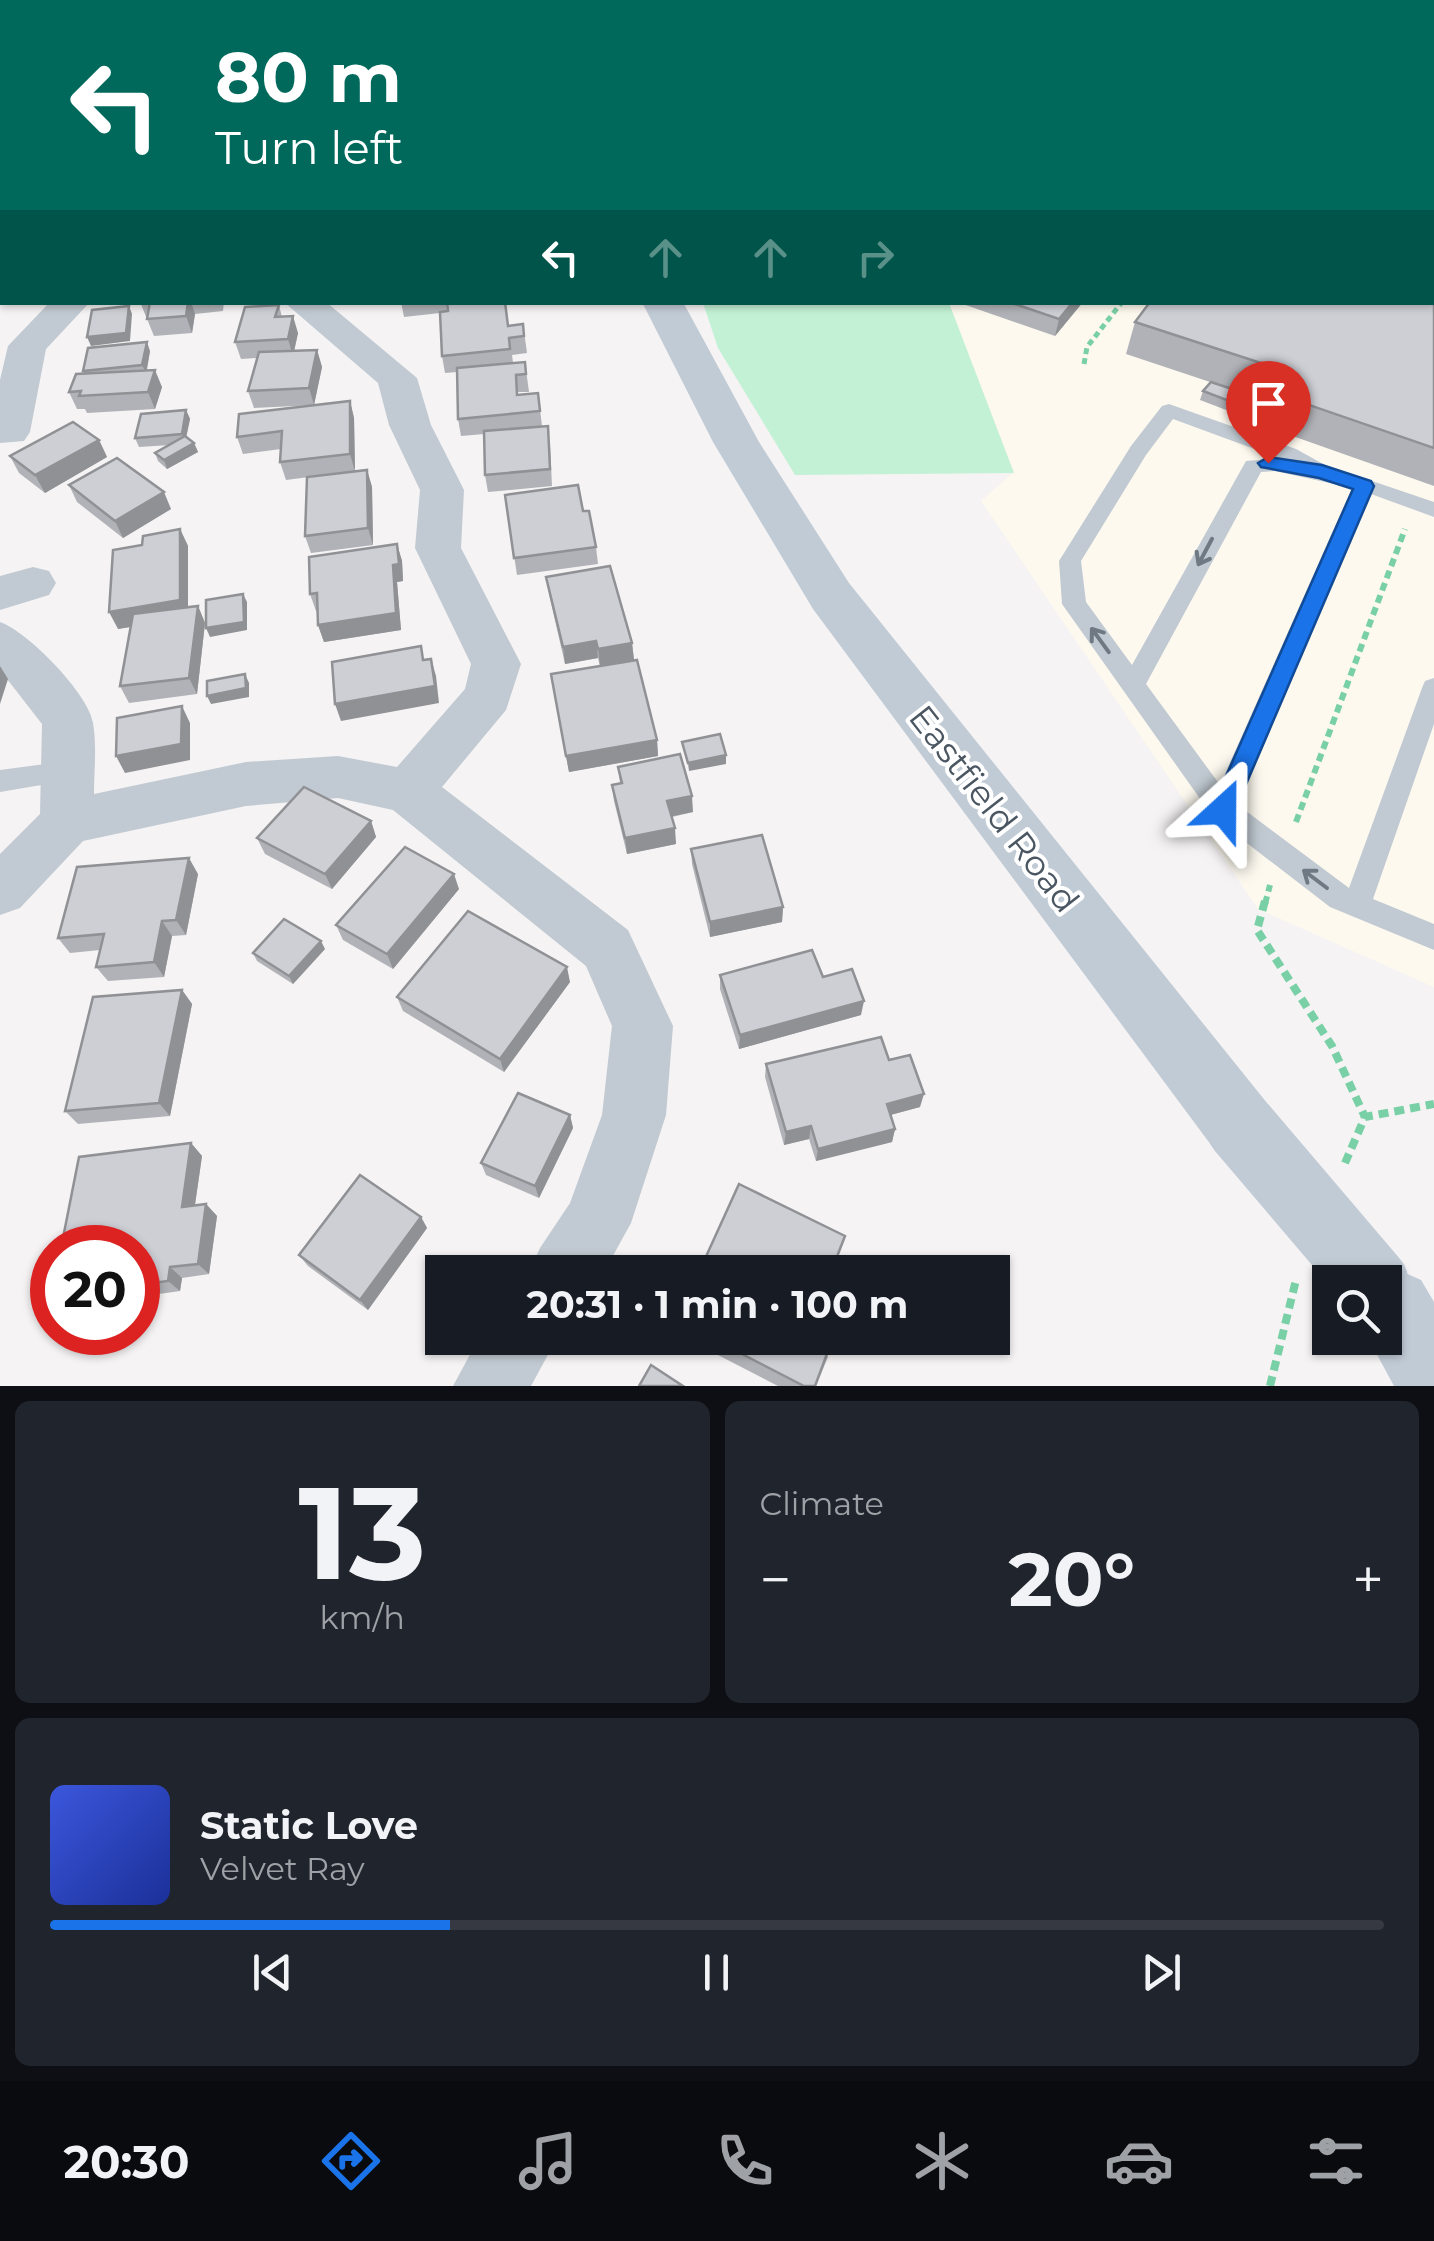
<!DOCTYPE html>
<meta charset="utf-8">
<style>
body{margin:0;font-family:Montserrat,sans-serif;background:#20242c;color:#f1f3f6;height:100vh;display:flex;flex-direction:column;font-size:38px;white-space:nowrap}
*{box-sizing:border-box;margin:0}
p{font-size:32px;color:#9ea1a6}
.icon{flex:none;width:55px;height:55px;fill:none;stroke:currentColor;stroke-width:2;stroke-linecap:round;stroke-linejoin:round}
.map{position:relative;height:1386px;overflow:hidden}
.details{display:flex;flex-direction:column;gap:15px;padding:15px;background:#0d0f14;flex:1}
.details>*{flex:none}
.top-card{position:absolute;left:0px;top:0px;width:1435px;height:305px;box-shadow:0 2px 8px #0004;background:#00695c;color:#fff;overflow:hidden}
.tools{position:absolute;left:1312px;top:1265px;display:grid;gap:20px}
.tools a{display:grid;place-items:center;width:90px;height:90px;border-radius:0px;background:#171b24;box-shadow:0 2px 8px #0004;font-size:50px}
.speed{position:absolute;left:30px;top:1225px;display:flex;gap:20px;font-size:50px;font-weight:700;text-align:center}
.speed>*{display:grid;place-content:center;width:130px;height:130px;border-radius:50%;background:#171b24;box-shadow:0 2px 8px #0004;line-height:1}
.speed .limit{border:15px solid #d22;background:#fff;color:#111}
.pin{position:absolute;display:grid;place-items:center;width:85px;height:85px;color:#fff;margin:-102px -42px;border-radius:50% 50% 50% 0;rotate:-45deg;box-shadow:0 0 10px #0007}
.pin .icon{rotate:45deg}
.me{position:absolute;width:110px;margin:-55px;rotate:24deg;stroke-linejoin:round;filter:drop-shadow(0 0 8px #0008)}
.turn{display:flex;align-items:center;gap:35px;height:210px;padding:0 50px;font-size:45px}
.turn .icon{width:130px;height:130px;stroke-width:2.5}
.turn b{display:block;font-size:70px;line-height:85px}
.lanes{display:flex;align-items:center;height:95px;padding:0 50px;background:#0003;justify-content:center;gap:50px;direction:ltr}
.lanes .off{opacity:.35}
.big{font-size:75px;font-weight:700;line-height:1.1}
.details .card{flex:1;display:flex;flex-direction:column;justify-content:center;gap:15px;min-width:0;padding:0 35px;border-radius:15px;background:#20242c}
.details .dial{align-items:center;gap:0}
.dial b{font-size:130px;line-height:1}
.song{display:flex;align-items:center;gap:30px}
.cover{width:120px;height:120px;border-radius:15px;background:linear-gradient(135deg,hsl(230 70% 55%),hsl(230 70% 35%))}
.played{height:10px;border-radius:5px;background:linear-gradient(90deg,#1a73e8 30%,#363941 30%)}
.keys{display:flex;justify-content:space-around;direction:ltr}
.heat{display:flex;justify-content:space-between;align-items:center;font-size:55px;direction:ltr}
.details .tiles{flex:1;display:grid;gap:15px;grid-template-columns:1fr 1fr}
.card:last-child{grid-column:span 2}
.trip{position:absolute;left:425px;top:1255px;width:585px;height:100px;border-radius:0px;background:#171b24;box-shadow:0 2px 8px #0004;font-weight:700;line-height:100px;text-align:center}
.dock{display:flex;height:160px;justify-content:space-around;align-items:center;background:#090b0e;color:#9ea1a6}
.dock .icon{width:70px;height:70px}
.dock .on{color:#1a73e8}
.dock b{font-size:45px;color:#f1f3f6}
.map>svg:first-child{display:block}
.commercial{fill:#fdf9ef}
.green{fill:#c3f1d5}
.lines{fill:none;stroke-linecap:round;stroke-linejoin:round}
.path-far2{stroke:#7ad0a6;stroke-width:5;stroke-dasharray:6 4;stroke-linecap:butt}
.path-far1{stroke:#7ad0a6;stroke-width:6;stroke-dasharray:8 5;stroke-linecap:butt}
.path{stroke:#7ad0a6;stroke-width:8;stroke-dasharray:10 6;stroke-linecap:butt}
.lane{fill:#c1cad2;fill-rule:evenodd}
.street{fill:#c1cad2;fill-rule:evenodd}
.secondary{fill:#c1cbd6;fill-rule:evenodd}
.secondary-bridge{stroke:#c1cbd6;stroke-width:71}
.wall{fill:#b0b2b7}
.shaded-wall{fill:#909195}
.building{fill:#cdcfd5;stroke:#909195;stroke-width:2.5}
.oneway{stroke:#6e7983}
.route{fill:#1a73e8;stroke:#114b97;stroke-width:2.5}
.labels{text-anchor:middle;stroke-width:8;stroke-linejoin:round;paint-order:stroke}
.street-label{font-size:35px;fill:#4a5661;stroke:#fff}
</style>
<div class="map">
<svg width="1434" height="1386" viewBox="0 0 1434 1386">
<rect width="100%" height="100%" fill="#f5f3f3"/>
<!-- commercial -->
<path class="commercial" d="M1433 162 1434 163V987L1258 909 981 501 1014 472 949 303 1432 302Z"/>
<!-- green -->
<g class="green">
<path d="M995 0H1434V89L1432 2Z"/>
<path d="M703 303H949L1014 473 795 475 718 348Z"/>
</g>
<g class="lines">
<!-- path-far2 -->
<path class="path-far2" d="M1084 364 1087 347 1122 302"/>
<!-- path-far1 -->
<g class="path-far1">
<path d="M1296 822 1405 529"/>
<path d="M1265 904 1270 885"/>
</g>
<!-- path -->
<g class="path">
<path d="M1265 901 1257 930 1332 1046 1365 1117"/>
<path d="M1345 1163 1365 1117 1434 1104"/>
<path d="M1270 1386 1296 1280"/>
</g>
<!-- lane -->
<g class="lane">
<rect x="1432" y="146" width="2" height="10"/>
<path d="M1169 404 1296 449 1325 465 1434 502V517L1371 494 1238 805 1349 888 1422 688 1425 681 1434 678V724L1373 899 1434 924V950L1330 907 1213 817 1062 604 1059 561 1131 446 1162 406ZM1173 419 1279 458 1246 461 1132 665 1086 602 1081 561 1146 455ZM1275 471 1352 488 1220 785 1146 684 1261 472Z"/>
<path d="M68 761 77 765 81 772 77 779 0 792V770Z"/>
</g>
<!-- street -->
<g class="street">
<path d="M2 47V65L0 66V48Z"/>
<path d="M50 302H90L46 349 30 432 24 441 0 443V380L8 346Z"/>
<path d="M284 302H326L417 378 431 425 464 490 461 548 521 664 506 710 442 787 628 930 673 1026 666 1115 631 1223 604 1272H529L540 1248 570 1203 602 1115 612 1026 586 966 393 810 338 798 246 806 83 841 20 908 0 915V854L40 814 42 724 0 670V622C27 631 89 694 93 723 97 746 94 771 94 794L246 762 338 756 397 767 465 689 471 664 415 548 420 490 389 425 378 383Z"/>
<path d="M33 567 49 571 56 583 49 595 0 610V576Z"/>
<path d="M479 1338H557L531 1386H453Z"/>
</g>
<!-- secondary -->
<g class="secondary">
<rect x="569" y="0" width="30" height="2"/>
<path d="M642 302H683L759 442 849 583 1267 1103 1277 1128 1267 1153 1242 1163 1217 1153 813 609 713 442Z"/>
<path d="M1394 1268 1421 1280 1434 1302V1386H1394L1368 1338H1385V1282H1366Z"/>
</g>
<!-- secondary-bridge -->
<path class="secondary-bridge" d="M1242 1128 1373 1282"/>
</g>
<!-- wall -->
<g class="wall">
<path d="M120 0H165L163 2H120Z"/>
<path d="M2 153V187H0V155Z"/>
<path d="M1434 206V486L1239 417 1247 394 1229 388 1240 402 1234 413 1200 400 1203 391 1210 382 1126 354 1135 322Z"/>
<rect x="0" y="257" width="2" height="40"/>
<path d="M140 302H224L223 311 195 314 192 333 154 336Z"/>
<path d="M401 302H446L447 311 509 325 523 324 527 353 512 355 513 363 525 362 529 392H518V395L538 393 542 426 550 443 552 486 488 492 485 475 484 434 461 436 458 419 457 372 445 373 442 356 440 313 404 317Z"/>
<path d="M957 302H1083L1055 336Z"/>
<path d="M279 305 282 317 298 333 294 351 317 350 322 367 314 405 254 408 248 391 257 358 241 359 235 342Z"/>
<path d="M150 351 147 370 162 387 155 409 87 413 85 409H77L69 392 84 373 83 371Z"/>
<path d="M350 401 354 418 355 471 286 480 280 462 281 449 243 454 237 437Z"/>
<path d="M186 410 190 419 186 437 194 443 198 452 167 469 158 461 155 453 170 445 139 447 135 438Z"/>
<path d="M99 440 107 457 45 493 19 473 10 456Z"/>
<path d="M367 470 372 487 373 545 311 553 305 536Z"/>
<path d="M69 485 171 509 123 538 77 502Z"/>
<path d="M505 495 583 511 596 547 598 564 517 575Z"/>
<path d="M180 529 188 546V607L198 606 205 623 197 694 129 703 120 686 131 627 118 629 142 545Z"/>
<path d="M397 544 402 561 403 581 397 582 401 630 324 642 318 625V611H316L310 594Z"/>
<path d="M546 577 632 643 634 660 657 740 658 756 569 772 551 674 600 666 598 658 565 664 549 594Z"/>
<path d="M618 767 693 812 672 817 676 844 627 854 614 801 612 785 620 783Z"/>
<path d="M371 821 376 837 332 889 265 854 257 838Z"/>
<path d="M691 849 783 907 782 922 710 937 692 864Z"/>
<path d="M198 874 186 935 172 936 164 977 108 981 96 967 100 950 70 953 58 938Z"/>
<path d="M459 889 393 969 343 940 336 925Z"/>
<path d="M325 949 293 984 257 961 253 953Z"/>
<path d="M720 975 823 977 861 1015 739 1049 720 989Z"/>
<path d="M570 982 504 1072 403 1011 397 997Z"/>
<path d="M182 990 192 1004 170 1116 78 1124 65 1111Z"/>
<path d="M889 1060 920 1107 890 1115 895 1129 892 1142 816 1161 809 1139 784 1145 765 1077 766 1064Z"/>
<path d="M570 1115 573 1128 539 1198 486 1175 481 1163Z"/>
<path d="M191 1143 202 1156 195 1205 206 1204 217 1216 209 1274 182 1278 180 1291 138 1297V1248Z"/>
<path d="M421 1217 427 1228 368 1310 308 1266 299 1255Z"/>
<path d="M685 1338H819L828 1357 816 1386H778Z"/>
</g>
<!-- shaded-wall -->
<g class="shaded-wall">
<path d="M287 0H327L313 2H288Z"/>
<path d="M2 229V247H0V230Z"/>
<path d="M188 302H191L195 314 192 333 186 316Z"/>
<path d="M1073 302H1083L1055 336 1059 319Z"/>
<path d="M129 306 132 314 130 341 91 346 87 337Z"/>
<path d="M293 316 298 333 293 356 288 339Z"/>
<path d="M147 342 150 351 146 373 142 365Z"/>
<path d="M317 350 322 367 314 405 309 388Z"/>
<path d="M155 370 162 387 155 409 148 392Z"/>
<path d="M350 401 354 418 355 471 350 454Z"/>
<path d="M186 410 190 419 185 443 182 434Z"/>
<path d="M99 440 107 457 45 493 35 475Z"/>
<path d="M194 443 198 452 167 469 164 460Z"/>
<path d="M367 470 372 487 373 545 368 528Z"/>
<path d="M164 492 171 509 123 538 115 521Z"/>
<path d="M180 529 188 546V617L118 629 109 612Z"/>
<path d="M397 544 402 561 403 581 397 582 401 630 324 642 318 625 393 565Z"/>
<path d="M243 594 247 602V630L210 637 206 628Z"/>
<path d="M198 606 205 623 197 694 189 678Z"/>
<path d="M596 641 598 658 565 664 563 647Z"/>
<path d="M632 643 634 660 600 666 598 649Z"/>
<path d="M431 659 436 676 439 703 341 721 335 704Z"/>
<path d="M0 666 8 679 0 704Z"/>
<path d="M245 674 249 683V697L211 704 207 696Z"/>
<path d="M182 706 190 723V760L125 773 116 756Z"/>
<path d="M657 740 658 756 569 772 566 756Z"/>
<path d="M726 755V764L689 771 688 763Z"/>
<path d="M692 796 693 812 668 817 667 801Z"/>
<path d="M371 821 376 837 332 889 325 874Z"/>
<path d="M675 828 676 844 627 854 625 838Z"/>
<path d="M189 858 198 874 186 935 176 920Z"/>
<path d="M454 874 459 889 393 969 387 954Z"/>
<path d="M783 907 782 922 710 937V922Z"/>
<path d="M162 921 172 936 164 977 154 962Z"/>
<path d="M321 941 325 949 293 984 289 976Z"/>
<path d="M567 967 570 982 504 1072 500 1059Z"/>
<path d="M182 990 192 1004 170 1116 159 1103Z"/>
<path d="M864 1001 861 1015 739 1049 740 1035Z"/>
<path d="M924 1094 920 1107 883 1117 887 1104Z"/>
<path d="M570 1115 573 1128 539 1198 535 1186Z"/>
<path d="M811 1126 809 1139 784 1145 786 1132Z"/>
<path d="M895 1129 892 1142 816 1161 818 1149Z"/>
<path d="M191 1143 202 1156 193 1218 182 1207Z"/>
<path d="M206 1204 217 1216 209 1274 198 1264Z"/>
<path d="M421 1217 427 1228 368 1310 360 1300Z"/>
<path d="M845 1236 833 1272H831Z"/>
<path d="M170 1267 182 1278 180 1291 168 1281Z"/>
</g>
<!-- building -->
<g class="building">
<path d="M390 0H436L435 2H389Z"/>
<rect x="0" y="155" width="2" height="15"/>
<path d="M1432 206H1434V448L1251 385 1261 363 1135 322 1150 302H1432Z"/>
<path d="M0 210H2V229L0 230Z"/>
<rect x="0" y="257" width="2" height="23"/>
<path d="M150 302H188L186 316 147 319Z"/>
<path d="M447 302H505L508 326 523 324 524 336 509 338 510 349 442 356 440 312 448 311Z"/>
<path d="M1009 302H1073L1059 319Z"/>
<path d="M279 305 275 317 293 316 288 339 235 342 245 307Z"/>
<path d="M129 306 126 333 87 337 92 310Z"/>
<path d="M147 342 142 365 83 371 88 348Z"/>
<path d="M317 350 309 388 248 391 259 352Z"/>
<path d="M525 362 526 374 516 375 517 395 538 393 540 411 458 419 457 368Z"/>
<path d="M155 370 148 392 79 396 81 391 69 392 76 374Z"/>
<path d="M1211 382 1244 393 1237 404 1203 391Z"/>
<path d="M350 401V454L280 462 282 431 237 437 239 414Z"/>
<path d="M186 410 182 434 135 438 141 414Z"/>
<path d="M73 422 99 440 35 475 10 456Z"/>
<path d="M548 426 550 469 485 475 484 431Z"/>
<path d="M185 436 194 443 164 460 155 453Z"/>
<path d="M117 458 164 492 115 521 69 485Z"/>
<path d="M367 470 368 528 305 536 307 477Z"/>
<path d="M578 485 583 511H589L596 547 514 558 505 495Z"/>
<path d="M180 529V600L109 612 113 550 142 545 143 536Z"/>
<path d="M397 544 399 564 393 565 396 613 318 625 317 593 310 594 309 557Z"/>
<path d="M610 566 632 643 598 649 596 641 563 647 546 577Z"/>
<path d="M243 594 244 622 206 628V600Z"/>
<path d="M198 606 189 678 120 686 133 614Z"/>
<path d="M421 646 423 660 431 659 435 686 335 704 332 662Z"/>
<path d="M637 660 657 740 566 756 551 674Z"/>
<path d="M245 674 246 688 207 696V681Z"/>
<path d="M182 706 181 744 116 756 117 718Z"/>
<path d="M720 734 726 755 688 763 682 742Z"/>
<path d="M680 754 692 796 667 801 675 828 625 838 612 785 622 783 618 767Z"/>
<path d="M304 787 371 821 325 874 257 838Z"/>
<path d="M762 835 783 907 710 922 691 849Z"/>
<path d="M405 847 454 874 387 954 336 925Z"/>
<path d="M189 858 176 920 162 921 154 962 96 967 104 934 58 938 77 867Z"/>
<path d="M468 911 567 967 500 1059 397 997Z"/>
<path d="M284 919 321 941 289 976 253 953Z"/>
<path d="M812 950 823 977 852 969 864 1001 740 1035 720 975Z"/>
<path d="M182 990 159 1103 65 1111 93 997Z"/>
<path d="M881 1037 889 1060 910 1055 924 1094 887 1104 895 1129 818 1149 811 1126 786 1132 766 1064Z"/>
<path d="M518 1093 570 1115 535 1186 481 1163Z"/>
<path d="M191 1143 182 1207 206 1204 198 1264 170 1267 168 1281 138 1285V1248H61L79 1157Z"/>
<path d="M360 1175 421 1217 360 1300 299 1255Z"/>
<path d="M739 1184 845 1236 831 1272H699Z"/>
<path d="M711 1338H819L831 1343 815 1386H804Z"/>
<path d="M651 1365 683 1386H639Z"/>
</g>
<!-- one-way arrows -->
<defs><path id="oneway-shaft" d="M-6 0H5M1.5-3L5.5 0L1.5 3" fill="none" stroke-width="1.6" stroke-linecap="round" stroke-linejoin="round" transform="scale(2.5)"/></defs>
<g class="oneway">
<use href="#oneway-shaft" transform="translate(1205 552) rotate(118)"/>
<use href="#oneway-shaft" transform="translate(1100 640) rotate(-126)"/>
<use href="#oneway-shaft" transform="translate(1315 879) rotate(-143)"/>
</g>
<!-- route -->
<path class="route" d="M1268 457 1322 465 1371 481 1374 486 1235 810 1231 817H1214L1211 810 1353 489 1319 478 1261 467 1258 463Z"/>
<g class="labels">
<!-- street labels -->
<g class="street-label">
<text transform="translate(994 809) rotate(52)" y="12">Eastfield Road</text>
</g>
</g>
</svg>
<div class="tools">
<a><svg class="icon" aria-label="search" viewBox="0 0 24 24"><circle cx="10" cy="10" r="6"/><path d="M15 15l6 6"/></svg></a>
</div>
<div class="speed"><div class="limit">20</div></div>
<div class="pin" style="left:1268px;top:463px;background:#d93025"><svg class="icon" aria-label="arrive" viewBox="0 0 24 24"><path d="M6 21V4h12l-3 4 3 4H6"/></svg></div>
<svg class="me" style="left:1223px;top:810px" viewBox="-20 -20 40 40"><path d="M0-17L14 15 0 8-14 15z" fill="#1a73e8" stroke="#fff" stroke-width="4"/></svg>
<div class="trip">20:31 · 1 min · 100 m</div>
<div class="top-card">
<div class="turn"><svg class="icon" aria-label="left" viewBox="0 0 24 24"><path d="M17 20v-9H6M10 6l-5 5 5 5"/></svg><div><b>80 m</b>Turn left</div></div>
<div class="lanes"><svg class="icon" aria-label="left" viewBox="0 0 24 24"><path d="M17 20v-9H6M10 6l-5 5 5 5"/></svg><svg class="icon off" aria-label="ahead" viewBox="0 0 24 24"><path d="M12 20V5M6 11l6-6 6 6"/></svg><svg class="icon off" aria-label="ahead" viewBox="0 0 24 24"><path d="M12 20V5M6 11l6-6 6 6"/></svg><svg class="icon off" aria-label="right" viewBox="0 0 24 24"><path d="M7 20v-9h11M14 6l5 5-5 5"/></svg></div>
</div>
</div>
<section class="details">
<div class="tiles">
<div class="card dial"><b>13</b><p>km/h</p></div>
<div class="card"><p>Climate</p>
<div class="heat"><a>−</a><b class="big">20°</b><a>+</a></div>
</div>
<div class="card">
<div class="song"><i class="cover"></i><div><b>Static Love</b><p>Velvet Ray</p></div></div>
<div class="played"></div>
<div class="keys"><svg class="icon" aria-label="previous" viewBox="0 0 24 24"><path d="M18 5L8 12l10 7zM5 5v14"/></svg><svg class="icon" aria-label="pause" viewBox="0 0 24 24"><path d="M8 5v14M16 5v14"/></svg><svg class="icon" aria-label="next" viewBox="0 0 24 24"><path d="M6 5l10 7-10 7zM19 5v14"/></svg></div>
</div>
</div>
</section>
<nav class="dock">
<b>20:30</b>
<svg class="icon on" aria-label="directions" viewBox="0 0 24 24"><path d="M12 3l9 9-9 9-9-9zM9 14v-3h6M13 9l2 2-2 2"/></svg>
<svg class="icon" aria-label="music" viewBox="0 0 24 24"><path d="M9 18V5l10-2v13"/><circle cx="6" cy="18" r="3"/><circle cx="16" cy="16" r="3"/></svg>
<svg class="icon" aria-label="phone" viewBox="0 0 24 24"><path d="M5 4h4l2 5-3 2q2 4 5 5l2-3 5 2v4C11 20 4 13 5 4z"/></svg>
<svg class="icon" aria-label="climate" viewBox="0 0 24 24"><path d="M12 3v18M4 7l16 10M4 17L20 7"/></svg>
<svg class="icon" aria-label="car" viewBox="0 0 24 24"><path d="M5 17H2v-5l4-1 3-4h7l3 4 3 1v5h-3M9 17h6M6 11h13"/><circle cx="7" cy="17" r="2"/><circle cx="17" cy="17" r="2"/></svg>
<svg class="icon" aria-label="filters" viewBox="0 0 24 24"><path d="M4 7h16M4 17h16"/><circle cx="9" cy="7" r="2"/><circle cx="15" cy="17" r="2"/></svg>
</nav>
